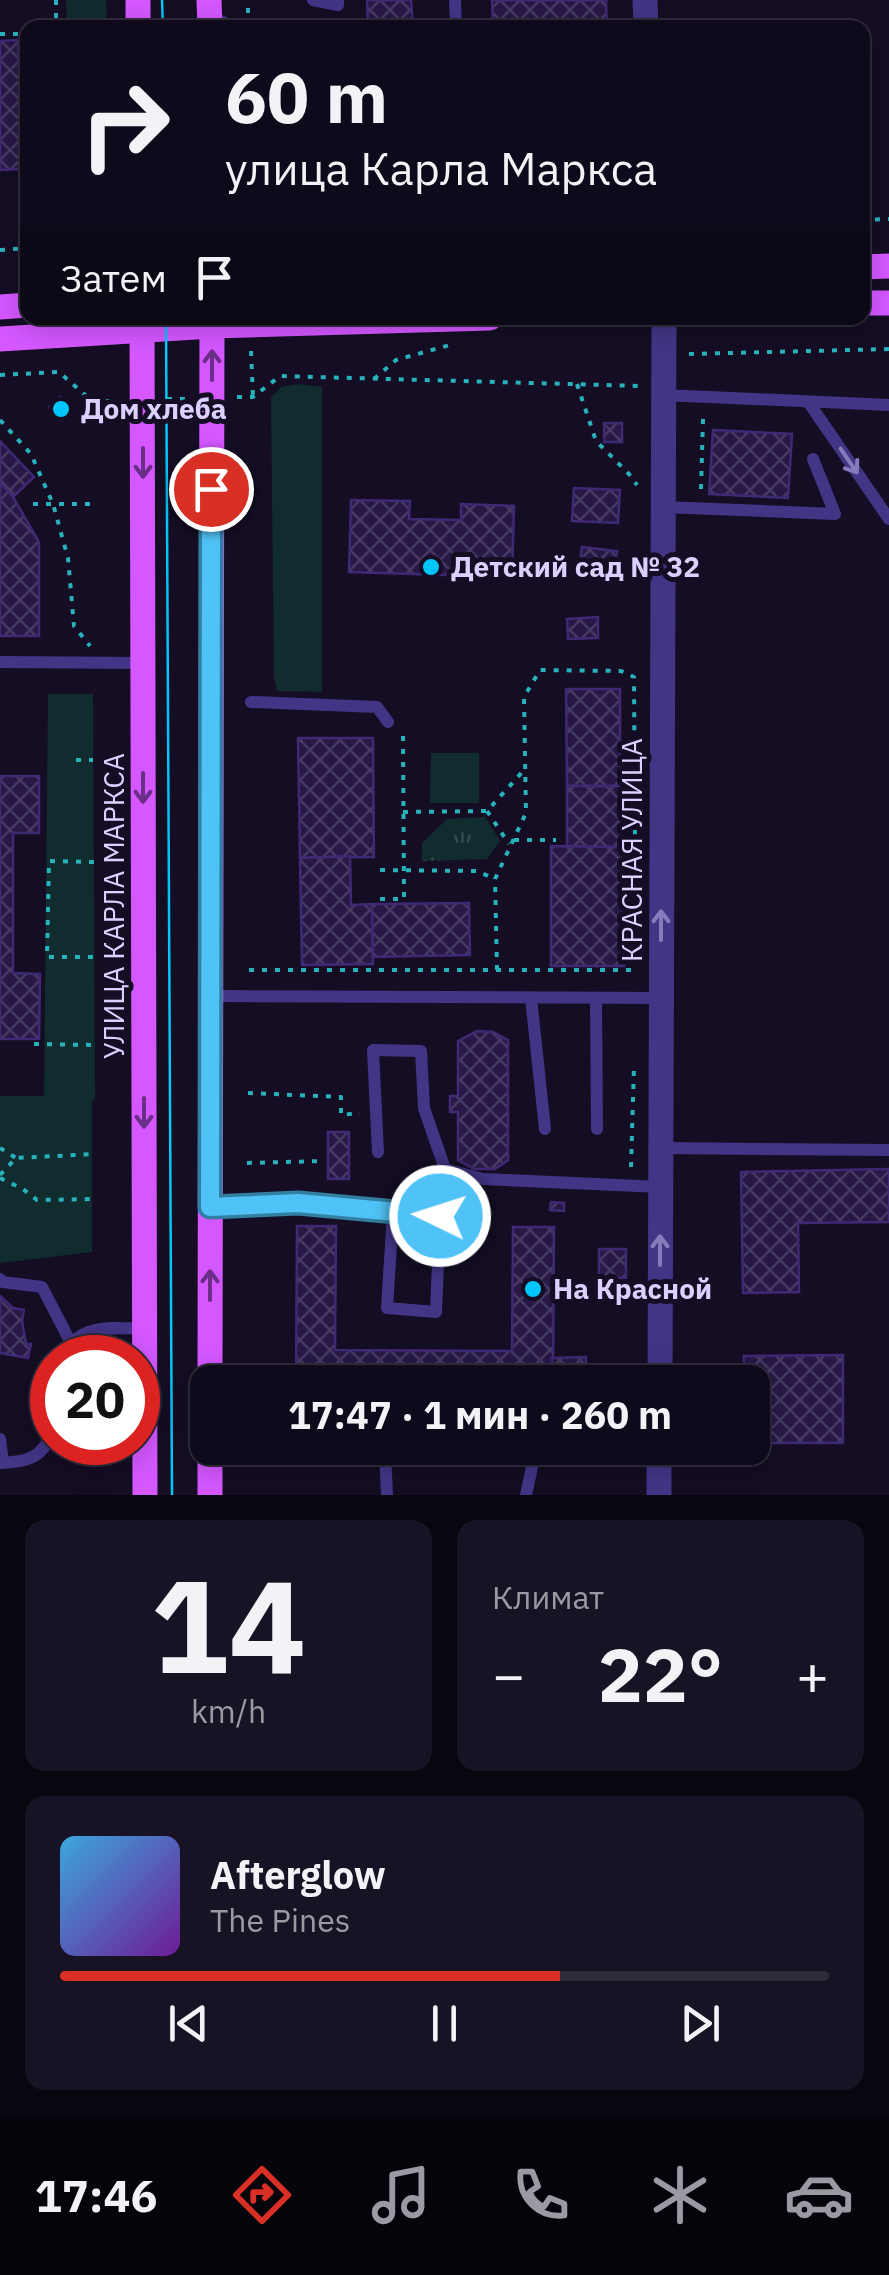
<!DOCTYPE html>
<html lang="ru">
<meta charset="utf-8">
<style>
body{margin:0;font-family:"IBM Plex Sans",sans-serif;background:#181324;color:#f1f3f6;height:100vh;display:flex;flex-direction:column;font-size:38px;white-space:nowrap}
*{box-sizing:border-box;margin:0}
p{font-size:32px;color:#9b9aa3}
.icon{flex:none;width:55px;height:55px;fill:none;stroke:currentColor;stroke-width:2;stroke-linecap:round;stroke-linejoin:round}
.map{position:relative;height:1495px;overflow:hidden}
.side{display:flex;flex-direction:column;gap:25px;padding:25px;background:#08060f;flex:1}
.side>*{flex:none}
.hud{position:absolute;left:20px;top:20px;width:850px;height:305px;border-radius:20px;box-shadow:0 5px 25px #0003,0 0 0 2px #2f2b3a;background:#0f0a1b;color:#f1f3f6;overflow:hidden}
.speed{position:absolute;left:30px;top:1335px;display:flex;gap:20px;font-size:50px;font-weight:700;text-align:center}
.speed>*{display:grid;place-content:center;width:130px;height:130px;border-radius:50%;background:#0f0a1b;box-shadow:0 5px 25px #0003,0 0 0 2px #2f2b3a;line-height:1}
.speed .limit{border:15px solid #d22;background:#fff;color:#111}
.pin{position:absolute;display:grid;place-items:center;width:85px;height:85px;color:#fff;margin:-42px;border:5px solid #fff;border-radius:50%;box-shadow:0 2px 10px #0007}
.me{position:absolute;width:110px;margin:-55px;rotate:274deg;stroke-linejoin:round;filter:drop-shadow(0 0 8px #0008)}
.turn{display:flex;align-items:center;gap:35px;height:210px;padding:0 40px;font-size:45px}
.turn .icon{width:130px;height:130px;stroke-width:2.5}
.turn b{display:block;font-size:70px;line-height:85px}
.then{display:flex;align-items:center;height:95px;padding:0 40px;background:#0003;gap:20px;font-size:38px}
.big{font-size:75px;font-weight:700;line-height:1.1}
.side .tile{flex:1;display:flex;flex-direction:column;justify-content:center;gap:15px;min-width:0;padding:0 35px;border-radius:20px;background:#181324}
.side .dial{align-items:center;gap:0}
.dial b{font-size:130px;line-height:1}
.song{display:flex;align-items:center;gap:30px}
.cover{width:120px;height:120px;border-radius:15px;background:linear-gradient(135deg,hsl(200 70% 55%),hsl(280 70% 35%))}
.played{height:10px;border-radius:5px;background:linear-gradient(90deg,#d93025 65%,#2f2b3a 65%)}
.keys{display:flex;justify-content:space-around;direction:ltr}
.heat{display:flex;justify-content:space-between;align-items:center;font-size:55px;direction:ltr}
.side .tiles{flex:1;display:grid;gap:25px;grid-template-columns:1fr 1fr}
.tile:last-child{grid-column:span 2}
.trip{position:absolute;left:190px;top:1365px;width:580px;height:100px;border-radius:20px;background:#0f0a1b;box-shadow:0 5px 25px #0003,0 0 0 2px #2f2b3a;font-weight:700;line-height:100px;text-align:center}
.menu{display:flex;height:160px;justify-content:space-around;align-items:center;background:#06040b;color:#9b9aa3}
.menu .icon{width:70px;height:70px}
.menu .active{color:#d93025}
.menu b{font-size:45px;color:#f1f3f6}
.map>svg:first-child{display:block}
.grass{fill:#102c2f}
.park{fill:url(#park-tufts)}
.building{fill:url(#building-cross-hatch);stroke:#402974;stroke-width:2.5}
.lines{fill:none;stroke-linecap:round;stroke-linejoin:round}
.path{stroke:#28b3bc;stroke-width:4;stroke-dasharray:5 8;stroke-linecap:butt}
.service{stroke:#423586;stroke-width:12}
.minor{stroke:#423586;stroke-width:25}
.primary{stroke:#d457ff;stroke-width:25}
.tram{stroke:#00c5fb;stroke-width:2.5}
.oneway{stroke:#6a2e87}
.oneway2{stroke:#877bbc}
.route-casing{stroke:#337fa1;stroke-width:25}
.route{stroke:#4fc3f7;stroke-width:18}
.poi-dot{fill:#00c5fb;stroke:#140d24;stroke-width:4}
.labels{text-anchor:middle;stroke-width:10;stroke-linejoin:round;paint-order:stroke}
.poi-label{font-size:28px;font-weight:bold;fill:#dbd0ff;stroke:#140d24;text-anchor:start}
.street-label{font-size:28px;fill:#dbd0ff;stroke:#140d24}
</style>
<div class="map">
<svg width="889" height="1495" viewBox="0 0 889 1495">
<defs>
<pattern id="park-tufts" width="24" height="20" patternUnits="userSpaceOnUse" patternTransform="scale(2.5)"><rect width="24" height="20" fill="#102c2f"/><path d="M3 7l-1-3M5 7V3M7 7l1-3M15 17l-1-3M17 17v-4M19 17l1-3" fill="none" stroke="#324a4e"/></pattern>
<pattern id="building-cross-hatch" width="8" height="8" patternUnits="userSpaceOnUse" patternTransform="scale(2.5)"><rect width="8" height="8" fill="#271846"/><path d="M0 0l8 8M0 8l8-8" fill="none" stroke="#463962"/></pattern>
</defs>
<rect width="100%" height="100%" fill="#140d24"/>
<!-- grass -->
<g class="grass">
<path d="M66 0H106L107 27H67Z"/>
<path d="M298 384 322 387V692L277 691 274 679 271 398 281 387Z"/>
<path d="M48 694H93L95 1099 92 1100V1252L0 1263V1096H44Z"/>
<path d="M431 753H479V803H430Z"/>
</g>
<!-- park -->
<path class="park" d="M485 817 500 841 487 859 422 861V843L447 819Z"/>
<!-- building -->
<g class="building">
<path d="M367 0H411L413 26H368Z"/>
<path d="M492 0H606L607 28H493Z"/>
<path d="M18 40 23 169 0 170V41Z"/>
<path d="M60 397 72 410 61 420 49 407Z"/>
<rect x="604" y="423" width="18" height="19"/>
<path d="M713 430 792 434 788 498 709 494Z"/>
<path d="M0 441 34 477 13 497 0 483Z"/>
<path d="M0 483 13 497 39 542V636H0Z"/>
<path d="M574 488 620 490 618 523 572 521Z"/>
<path d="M351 500 410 501 409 519 461 520V504L514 506 512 577 349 572Z"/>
<path d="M582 547 617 551 614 575 579 571Z"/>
<path d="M598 617V638L568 639 567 619Z"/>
<path d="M566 689H620V786H567Z"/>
<path d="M298 738H373L374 857 300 858Z"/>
<path d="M0 776H39V833H13V973L40 974 39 1039H0Z"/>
<path d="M567 786H620L621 847H567Z"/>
<path d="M551 846 624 847V966H551Z"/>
<path d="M350 856 351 905 372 904 373 964 302 965 300 858Z"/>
<path d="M469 903 470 955 373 957 372 904Z"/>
<path d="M477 1031 493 1032 508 1040V1160L495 1169H474L458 1160V1112H450V1096H458V1041Z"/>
<rect x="328" y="1132" width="21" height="47"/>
<path d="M889 1169V1222L798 1223 799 1292 743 1293 741 1172Z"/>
<path d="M551 1202 564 1203V1211L550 1210Z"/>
<path d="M297 1226H336L335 1350 512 1351 513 1227H554L553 1382H296Z"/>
<path d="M599 1249H626V1278L599 1277Z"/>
<path d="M0 1296 13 1308 24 1310 22 1321 26 1344H31L28 1358 0 1353Z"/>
<path d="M843 1355V1443H752V1382H744V1356Z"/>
<path d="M586 1357V1382H553L552 1358Z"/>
<path d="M283 1448H308L309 1463 283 1464Z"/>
</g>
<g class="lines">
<!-- path -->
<g class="path">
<path d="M56 0V28"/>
<path d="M248 13V0"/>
<path d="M0 34H28"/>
<path d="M862 220 889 219"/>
<path d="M0 250 28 248"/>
<path d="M251 351 253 397"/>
<path d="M689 354 889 349"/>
<path d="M0 375 59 372 92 401H118"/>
<path d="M374 379 396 360 450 345"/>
<path d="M577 384 596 441 629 474 637 485"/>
<path d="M237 397H253L280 376 641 386"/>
<path d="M167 399H188"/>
<path d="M0 420 31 454 53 504 68 558 74 626 90 646"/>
<path d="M701 489 703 419 701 413"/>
<path d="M33 504H93"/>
<path d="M76 760H93"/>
<path d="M487 811 509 844"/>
<path d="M403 812 487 811 525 769"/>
<path d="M514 840H556"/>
<path d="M94 862 49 861 47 957H94"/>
<path d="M380 870 477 871 495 879"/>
<path d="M380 899H404L403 735 401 733"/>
<path d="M249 970H636V967"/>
<path d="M497 970 495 879 526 813 524 697 540 670 621 671 634 677 635 848"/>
<path d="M34 1044 95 1045"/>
<path d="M248 1093 341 1097V1115L360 1113"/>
<path d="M0 1148 16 1158"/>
<path d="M247 1163 323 1161"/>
<path d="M631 1167 634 1066"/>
<path d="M0 1175 16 1158 95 1154"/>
<path d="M0 1178 23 1189 37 1200 95 1199"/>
</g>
<!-- service -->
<g class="service">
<path d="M313 0 338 5V0"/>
<path d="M455 0 456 28"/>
<path d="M209 16 237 28"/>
<path d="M664 395 889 405"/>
<path d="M809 403 889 519"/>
<path d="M663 507 835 514 813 459"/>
<path d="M0 662 143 663"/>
<path d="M251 702 377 707 388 722"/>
<path d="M210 996 661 998"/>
<path d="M531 998 545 1129"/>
<path d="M596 998 597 1129"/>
<path d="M661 1148 889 1150"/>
<path d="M378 1152 373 1050 421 1051 424 1108 445 1169 483 1179 661 1187"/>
<path d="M210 1207 298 1203 393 1213 387 1308 436 1312 440 1216 393 1213"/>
<path d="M0 1279 3 1282 42 1287 71 1343"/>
<path d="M65 1358C75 1322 115 1328 145 1329"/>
<path d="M0 1439 3 1463"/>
<path d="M0 1463C27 1462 43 1458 52 1432"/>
<path d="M387 1495 385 1452 448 1448"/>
<path d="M526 1495 536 1448"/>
</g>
<!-- minor -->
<g class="minor">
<path d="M645 0 646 28"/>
<path d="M660 1382 664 318"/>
<path d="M659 1495V1448"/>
</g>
<!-- primary -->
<g class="primary">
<path d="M138 0V28"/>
<path d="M209 0 210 28"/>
<path d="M862 267 889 266"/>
<path d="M862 303H889"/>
<path d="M0 307 28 305"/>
<path d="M142 318 145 1495"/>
<path d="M0 339 212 326 490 318"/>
<path d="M210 1382 212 318"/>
<path d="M210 1495V1448"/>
</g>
<!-- tram -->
<g class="tram">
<path d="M162 0 163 28"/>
<path d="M166 318 172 1495"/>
</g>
</g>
<!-- one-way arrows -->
<defs><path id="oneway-shaft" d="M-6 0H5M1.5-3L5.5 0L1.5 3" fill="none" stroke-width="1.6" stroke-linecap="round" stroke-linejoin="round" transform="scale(2.5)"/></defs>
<g class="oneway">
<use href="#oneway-shaft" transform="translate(212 365) rotate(-90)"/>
<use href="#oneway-shaft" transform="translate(143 463) rotate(90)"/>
<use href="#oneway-shaft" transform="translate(143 788) rotate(90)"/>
<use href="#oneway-shaft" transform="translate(144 1113) rotate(90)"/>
<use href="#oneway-shaft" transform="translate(210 1285) rotate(-90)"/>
</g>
<g class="oneway2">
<use href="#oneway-shaft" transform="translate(849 461) rotate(56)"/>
<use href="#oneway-shaft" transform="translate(661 925) rotate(-90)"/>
<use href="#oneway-shaft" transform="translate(660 1250) rotate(-90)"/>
</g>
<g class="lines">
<defs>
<path id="route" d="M211 489 210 1207 298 1203 440 1216"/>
</defs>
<!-- route casing -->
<use href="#route" class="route-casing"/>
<!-- route -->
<use href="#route" class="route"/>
</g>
<!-- markers -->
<g class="poi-dot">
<circle cx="61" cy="409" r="10"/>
<circle cx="431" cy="567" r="10"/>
<circle cx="533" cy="1289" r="10"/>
</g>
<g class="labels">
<!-- poi labels -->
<g class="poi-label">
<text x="81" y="419">Дом хлеба</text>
<text x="451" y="577">Детский сад № 32</text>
<text x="553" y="1299">На Красной</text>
</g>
<!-- street labels -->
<g class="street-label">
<text transform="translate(632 850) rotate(-90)" y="10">КРАСНАЯ УЛИЦА</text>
<text transform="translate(114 906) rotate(-90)" y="10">УЛИЦА КАРЛА МАРКСА</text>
</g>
</g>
</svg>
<div class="speed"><div class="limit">20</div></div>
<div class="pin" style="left:211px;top:489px;background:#d93025"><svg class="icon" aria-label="arrive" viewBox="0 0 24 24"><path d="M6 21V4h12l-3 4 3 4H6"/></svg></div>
<svg class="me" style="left:440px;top:1216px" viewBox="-20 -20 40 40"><circle r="17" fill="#4fc3f7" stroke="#fff" stroke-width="3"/><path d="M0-11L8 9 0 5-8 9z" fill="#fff"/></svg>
<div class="trip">17:47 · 1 мин · 260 m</div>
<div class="hud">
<div class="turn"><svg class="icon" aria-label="right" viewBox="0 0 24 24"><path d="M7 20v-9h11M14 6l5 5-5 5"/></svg><div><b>60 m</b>улица Карла Маркса</div></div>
<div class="then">Затем<svg class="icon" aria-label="arrive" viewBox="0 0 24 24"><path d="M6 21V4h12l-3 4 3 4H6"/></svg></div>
</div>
</div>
<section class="side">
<div class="tiles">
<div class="tile dial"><b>14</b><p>km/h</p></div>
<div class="tile"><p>Климат</p>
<div class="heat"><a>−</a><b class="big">22°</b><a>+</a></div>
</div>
<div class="tile">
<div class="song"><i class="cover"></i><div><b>Afterglow</b><p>The Pines</p></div></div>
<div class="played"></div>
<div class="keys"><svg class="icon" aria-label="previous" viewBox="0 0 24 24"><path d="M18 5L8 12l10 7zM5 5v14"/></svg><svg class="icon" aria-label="pause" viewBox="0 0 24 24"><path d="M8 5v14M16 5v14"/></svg><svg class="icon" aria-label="next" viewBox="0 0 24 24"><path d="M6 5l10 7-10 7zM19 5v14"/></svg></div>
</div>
</div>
</section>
<nav class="menu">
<b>17:46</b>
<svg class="icon active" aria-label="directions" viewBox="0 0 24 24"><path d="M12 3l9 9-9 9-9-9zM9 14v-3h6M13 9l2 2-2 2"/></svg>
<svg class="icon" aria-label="music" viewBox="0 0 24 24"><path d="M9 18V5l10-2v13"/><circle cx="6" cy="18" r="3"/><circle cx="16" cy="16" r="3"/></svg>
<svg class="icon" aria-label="phone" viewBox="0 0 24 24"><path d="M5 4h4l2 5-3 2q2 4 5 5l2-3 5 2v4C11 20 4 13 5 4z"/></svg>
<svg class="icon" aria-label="climate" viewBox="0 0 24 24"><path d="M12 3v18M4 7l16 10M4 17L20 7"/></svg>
<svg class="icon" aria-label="car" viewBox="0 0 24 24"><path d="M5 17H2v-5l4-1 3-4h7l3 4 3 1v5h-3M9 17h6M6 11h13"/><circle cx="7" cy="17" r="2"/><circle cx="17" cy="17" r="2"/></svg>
</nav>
